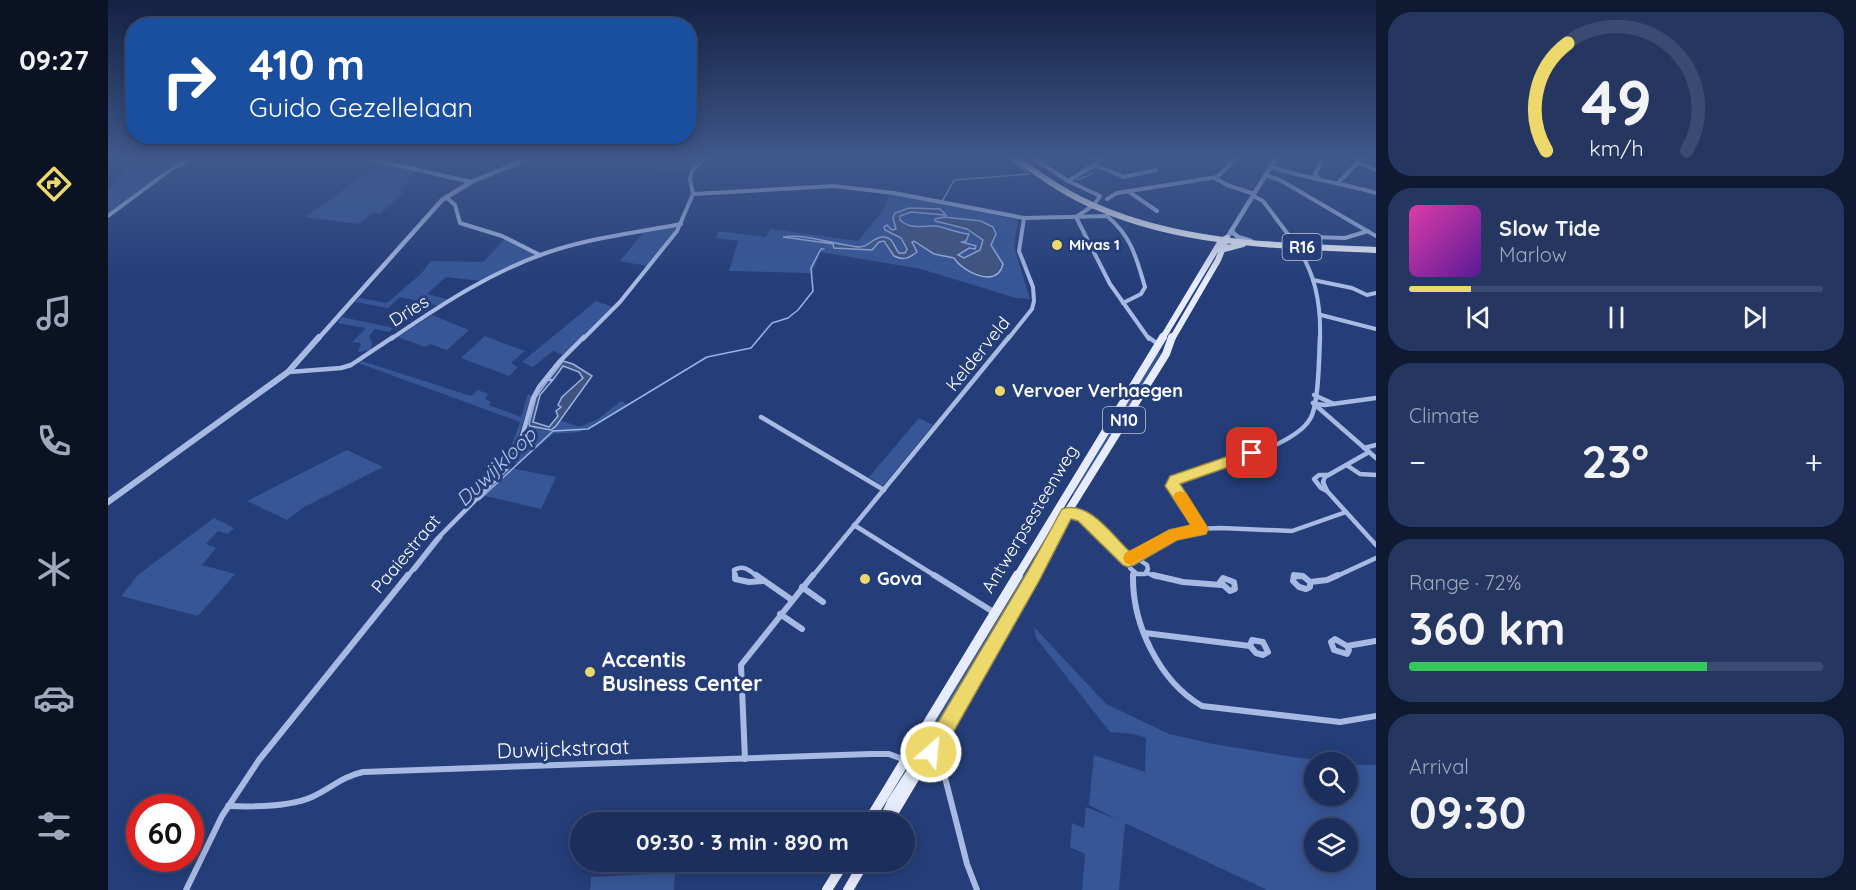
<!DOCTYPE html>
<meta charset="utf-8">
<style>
body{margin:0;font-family:Quicksand,sans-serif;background:#253661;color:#f1f3f6;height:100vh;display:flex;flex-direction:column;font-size:22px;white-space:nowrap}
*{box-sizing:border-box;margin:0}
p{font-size:20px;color:#a0a8bb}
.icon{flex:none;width:33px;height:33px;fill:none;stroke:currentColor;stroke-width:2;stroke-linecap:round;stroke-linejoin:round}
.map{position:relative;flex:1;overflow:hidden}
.sheet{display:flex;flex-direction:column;gap:12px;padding:12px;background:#0f1932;width:480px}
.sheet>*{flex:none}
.guide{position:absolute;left:18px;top:18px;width:570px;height:126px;border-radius:24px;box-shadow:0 3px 15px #0003,0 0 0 2px #3a4a71;background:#1a4fa0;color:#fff;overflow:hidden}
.fabs{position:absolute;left:1196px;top:752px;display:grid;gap:12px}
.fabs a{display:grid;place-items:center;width:54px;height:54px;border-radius:50%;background:#1c2e5b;box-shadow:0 3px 15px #0003,0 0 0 2px #3a4a71;font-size:30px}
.speed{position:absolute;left:18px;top:794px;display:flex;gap:12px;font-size:30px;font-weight:700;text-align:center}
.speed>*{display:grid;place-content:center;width:78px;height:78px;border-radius:50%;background:#1c2e5b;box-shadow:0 3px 15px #0003,0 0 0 2px #3a4a71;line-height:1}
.speed .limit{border:9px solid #d22;background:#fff;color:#111}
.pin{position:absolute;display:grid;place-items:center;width:51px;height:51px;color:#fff;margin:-26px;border-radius:12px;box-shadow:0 3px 9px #0006}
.me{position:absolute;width:66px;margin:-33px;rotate:27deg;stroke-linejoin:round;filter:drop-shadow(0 0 4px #0008)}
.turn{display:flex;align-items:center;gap:21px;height:126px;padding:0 24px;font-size:27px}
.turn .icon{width:78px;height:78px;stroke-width:2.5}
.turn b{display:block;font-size:42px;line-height:51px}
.big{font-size:45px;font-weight:700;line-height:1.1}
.sheet .widget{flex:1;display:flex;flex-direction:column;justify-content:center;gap:9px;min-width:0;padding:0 21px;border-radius:24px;background:#253661}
.sheet .dial{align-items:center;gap:0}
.dial svg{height:156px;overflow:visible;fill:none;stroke:#3a4a71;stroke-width:7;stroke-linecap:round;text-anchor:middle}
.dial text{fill:#f1f3f6;stroke:none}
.song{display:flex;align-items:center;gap:18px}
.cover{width:72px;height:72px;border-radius:9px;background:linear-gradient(135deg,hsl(320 70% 55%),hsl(270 70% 35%))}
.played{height:6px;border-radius:3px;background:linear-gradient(90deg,#edd86b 15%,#3a4a71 15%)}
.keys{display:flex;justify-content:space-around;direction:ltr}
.heat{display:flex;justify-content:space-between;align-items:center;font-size:33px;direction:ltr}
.charge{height:9px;border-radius:4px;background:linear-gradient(90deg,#34c759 72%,#3a4a71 0)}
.trip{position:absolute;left:462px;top:812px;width:345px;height:60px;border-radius:30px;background:#1c2e5b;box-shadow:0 3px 15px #0003,0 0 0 2px #3a4a71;font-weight:700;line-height:60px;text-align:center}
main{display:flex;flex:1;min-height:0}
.tab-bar{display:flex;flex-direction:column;width:108px;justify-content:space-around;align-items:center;background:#0b1224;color:#a0a8bb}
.tab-bar .icon{width:42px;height:42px}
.tab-bar .active{color:#edd86b}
.tab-bar b{font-size:27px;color:#f1f3f6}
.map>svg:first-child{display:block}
.green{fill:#385696;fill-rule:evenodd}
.water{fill:#41547f;stroke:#9bb3e4;stroke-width:1.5}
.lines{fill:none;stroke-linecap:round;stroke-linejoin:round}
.stream{stroke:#9bb3e4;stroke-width:1.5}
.minor-far2{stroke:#a7bae3;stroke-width:4}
.minor-far1{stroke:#a7bae3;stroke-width:4.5}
.minor{stroke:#a7bae3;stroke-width:6}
.tertiary-far1{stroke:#a7bae3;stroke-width:4.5}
.tertiary{stroke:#a7bae3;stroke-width:6}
.primary-far2{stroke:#e6ecfc;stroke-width:6}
.primary-far1{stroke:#e6ecfc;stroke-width:8}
.primary{stroke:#e6ecfc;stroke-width:10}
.trunk{stroke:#f2f6fe;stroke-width:6}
.route{fill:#edd86b;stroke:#9a8c46;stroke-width:1.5}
.slow{fill:#f59e0b}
.poi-dot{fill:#edd86b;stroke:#253e79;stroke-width:2}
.labels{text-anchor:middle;stroke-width:6;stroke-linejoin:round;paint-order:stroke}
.far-poi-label{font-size:15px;font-weight:bold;fill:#fff;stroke:#253e79;text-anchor:start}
.shield{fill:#253e79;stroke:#bec5d7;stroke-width:1.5}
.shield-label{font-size:16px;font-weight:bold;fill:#fff}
.street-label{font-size:18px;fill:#fff;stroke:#253e79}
.poi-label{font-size:18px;font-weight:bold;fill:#fff;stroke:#253e79;text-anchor:start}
.water-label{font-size:20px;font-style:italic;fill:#b2c5eb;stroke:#253e79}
.near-poi-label{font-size:21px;font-weight:bold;fill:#fff;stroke:#253e79;text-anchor:start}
.near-street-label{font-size:21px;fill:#fff;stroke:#253e79}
</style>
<main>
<nav class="tab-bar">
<b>09:27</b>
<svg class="icon active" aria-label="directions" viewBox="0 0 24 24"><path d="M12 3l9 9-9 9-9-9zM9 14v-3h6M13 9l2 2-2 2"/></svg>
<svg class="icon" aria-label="music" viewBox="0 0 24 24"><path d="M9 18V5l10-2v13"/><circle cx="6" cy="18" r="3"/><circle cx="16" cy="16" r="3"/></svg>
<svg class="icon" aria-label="phone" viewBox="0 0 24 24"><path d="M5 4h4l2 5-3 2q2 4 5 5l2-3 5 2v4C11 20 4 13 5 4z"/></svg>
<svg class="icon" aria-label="climate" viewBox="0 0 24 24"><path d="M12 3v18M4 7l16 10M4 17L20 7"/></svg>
<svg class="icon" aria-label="car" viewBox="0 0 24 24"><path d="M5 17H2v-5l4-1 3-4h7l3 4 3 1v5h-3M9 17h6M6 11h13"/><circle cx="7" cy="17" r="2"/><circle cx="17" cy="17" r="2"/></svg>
<svg class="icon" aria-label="filters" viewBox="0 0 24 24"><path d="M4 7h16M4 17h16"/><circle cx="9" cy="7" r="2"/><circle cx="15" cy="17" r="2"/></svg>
</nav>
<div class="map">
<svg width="1268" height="890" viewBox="0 0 1268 890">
<rect width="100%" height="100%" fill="#253e79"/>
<!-- green -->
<g class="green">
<path d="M27 158 75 161 0 215V191Z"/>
<path d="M543 159H592L582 170 540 168Z"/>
<path d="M274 162 310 170 299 178 303 180 290 190 296 192 272 214 265 213 250 224 197 217Z"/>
<path d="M781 193 910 220 906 247 922 299 908 298 813 269 712 252 704 273 621 271 630 241 607 238 611 231 658 237 662 229 750 241 776 209Z"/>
<path d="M570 226 539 266 512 261 535 233Z"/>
<path d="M397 239 428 255 406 263 374 281 338 277 319 294 342 300 332 306 292 297 280 308 247 302 251 298 279 303 313 274 323 261 375 262Z"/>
<path d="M488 301 505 307 455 355 445 351 425 367 414 362Z"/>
<path d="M324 315 361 330 339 350 322 344 317 347 290 337Z"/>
<path d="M234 317 285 328 281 332 267 329 261 336 264 343 263 350 250 352 253 343 244 342 258 328 230 323Z"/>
<path d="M377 336 417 351 403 363 410 367 401 376 353 358Z"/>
<path d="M1048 351 1053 353 968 496 964 493Z"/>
<path d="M254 361 363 396 370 390 380 394 377 399 383 402 381 405 413 417 420 394 423 396 408 445 404 444 412 422 250 363Z"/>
<path d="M428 397 421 423C432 432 444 431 452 420L471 427 490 419 513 401 521 405 490 424 471 432 445 434 411 464 406 463Z"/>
<path d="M811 418 825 425 775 486 761 477Z"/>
<path d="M239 450 275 467 196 507 179 520 139 501Z"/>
<path d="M403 468 448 477 433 509 377 496Z"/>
<path d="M952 514 955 515 819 745H815L814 743Z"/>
<path d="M106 518 126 528 120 534 110 531 98 544 108 548 94 565 127 574 90 616 13 596 31 574Z"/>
<path d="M926 627 998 704 1061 734 1105 744 1217 762H1206V795H1239V765H1268V890H1159L1017 823 1011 890H974L977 854 962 847 964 823 976 828 978 807 1010 820 981 805 986 755 1037 772 1038 738 1026 734 1002 732 928 638ZM1206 828H1239V861H1206Z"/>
<path d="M567 873 566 890H482L483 877Z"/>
</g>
<!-- water -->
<g class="water">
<path d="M801 208 832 209 838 215 803 212 792 216V220C805 232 819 223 833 227 843 230 851 233 861 234L858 241 854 242 868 246 867 249 861 248 850 255 856 258 872 250 875 240 859 229 827 221V219L836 217 873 221 885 227 888 234 883 245 895 264C889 290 854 271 846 258L826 254 806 241 804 242 809 252C801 258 796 261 786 256L776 241 771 242 764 250 726 248 725 244 719 243 675 237C696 233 728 245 750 247 761 248 765 236 776 237 786 238 785 246 791 253H797L799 249 793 238 777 230 776 227 779 225 784 230 788 229 785 218 787 213Z"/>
<path d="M455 361 465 364 484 376 448 426 443 430 422 426 421 424 428 397 440 380 444 381 432 395 425 422 441 427 450 416 448 411 453 407 450 405 454 397 475 378 471 372 455 366 445 380 441 379Z"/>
</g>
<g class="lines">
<!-- stream -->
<g class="stream">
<path d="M984 161 987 158"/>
<path d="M973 171 981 164"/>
<path d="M981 175 984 173"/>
<path d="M969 180 979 176"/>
<path d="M835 200 846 180 921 174 902 158"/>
<path d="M371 500 445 431 480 429 599 357 643 348 664 323 680 318 690 310 705 291 703 268 713 249H716"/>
<path d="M307 571 334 537"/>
</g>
<!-- minor-far2 -->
<g class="minor-far2">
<path d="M258 158 363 182"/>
<path d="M925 158 960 181 992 196 986 205 968 217"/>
<path d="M1251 163 1268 170"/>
<path d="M987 165 1016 177 1048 170"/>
<path d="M1162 167C1197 178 1233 183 1268 193"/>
<path d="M1157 175 1172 180 1268 236"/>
<path d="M1107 178 1119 185 1146 194"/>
<path d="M1211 179 1207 174 1214 161"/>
<path d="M960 181 987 165 992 158"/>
<path d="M1230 183 1254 158"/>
<path d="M1020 191 1049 211"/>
<path d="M585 194 726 186 786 193 916 218 999 216C1024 237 1028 257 1037 287L1033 294 1015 303"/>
<path d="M1145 196 1155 201 1182 237"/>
<path d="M338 197 347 205 352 223 394 236 432 255"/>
<path d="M999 199 1009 193 1109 177 1129 158"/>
<path d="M0 216 65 168 85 158"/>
<path d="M968 217 1002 284 1041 339"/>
<path d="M1203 237 1237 238 1260 231"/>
<path d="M1196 256 1201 255 1192 252C1209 278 1213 308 1212 339"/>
<path d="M1205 280 1244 288 1259 295 1268 293"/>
<path d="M1213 315 1268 329"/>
<path d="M283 339C334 304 387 269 447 250 488 237 531 232 573 224"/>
<path d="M475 339 512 302 569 231 585 194 582 179 584 171 597 158"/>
<path d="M900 339 924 309 926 301 925 287 911 251 916 218"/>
</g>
<!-- minor-far1 -->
<g class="minor-far1">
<path d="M1040 337 1050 344"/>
<path d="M181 372 233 368 243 365 285 337"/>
<path d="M1206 395 1226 404"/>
<path d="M1205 403 1268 458"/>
<path d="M1208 404 1217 405 1268 398"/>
<path d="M653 417 776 490"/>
<path d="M1256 448 1268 445"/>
<path d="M1261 452 1217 477 1215 482 1219 491 1268 545"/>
<path d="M1240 466 1252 474 1268 475"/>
<path d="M1219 491 1213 488 1206 479 1211 475H1220"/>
<path d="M959 513H969L976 517 1020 561"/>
<path d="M746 525 829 577"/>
<path d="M1093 529 1080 506 1064 486 1065 482C1098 468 1185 449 1202 419 1211 405 1211 355 1212 337"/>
<path d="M1027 557 1060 537 1085 529 1113 528 1184 531 1238 512"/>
<path d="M1027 557 1039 565 1040 569 1037 574H1029L1022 568 1020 561Z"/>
<path d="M1039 573 1049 577"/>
<path d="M299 577 329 539 398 469 411 447 425 398 431 387 452 361 476 337"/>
<path d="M627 577 626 570C636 564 642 571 650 577"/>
<path d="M704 577 901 337"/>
<path d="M1025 577V572"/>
<path d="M1186 577H1196"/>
<path d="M1227 577 1268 558"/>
</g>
<!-- minor -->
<g class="minor">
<path d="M627 575V579L641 582 655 581"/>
<path d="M648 575 684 600"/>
<path d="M826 575 887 613"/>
<path d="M1025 575C1024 624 1051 681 1094 706L1232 722 1268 716"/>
<path d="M1045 575 1075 582 1113 585"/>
<path d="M1186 575 1185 581 1191 587 1198 589 1202 587V582L1195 576 1186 575"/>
<path d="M1115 578 1126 582 1127 589 1122 591 1112 582Z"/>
<path d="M1202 582 1219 580 1230 575"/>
<path d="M694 587 715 602"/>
<path d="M672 614 694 629"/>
<path d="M1037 633 1142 646"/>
<path d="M1227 639 1239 646 1241 650 1239 654 1226 650 1223 642Z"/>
<path d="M1144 640 1155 642 1160 652 1155 655 1148 653 1142 646Z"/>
<path d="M1239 646 1268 641"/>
<path d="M823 752 833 762 859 864 869 890"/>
<path d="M637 759 633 665 705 575"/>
<path d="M120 806C145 807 181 807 204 797 222 789 235 776 255 772L762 754H781L797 760"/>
<path d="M78 890 114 816 151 760 300 575"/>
</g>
<!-- tertiary-far1 -->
<g class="tertiary-far1">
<path d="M1123 231 1130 237 1143 241"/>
<path d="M1119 238 1168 158"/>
<path d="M210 339 334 200 363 182 422 158"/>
</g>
<!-- tertiary -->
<path class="tertiary" d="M0 502 180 372 211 337"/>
<!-- primary-far2 -->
<g class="primary-far2">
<path d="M1116 249 1135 244"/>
<path d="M1054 339 1113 241 1119 238 1110 260 1064 339"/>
</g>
<!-- primary-far1 -->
<g class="primary-far1">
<path d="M909 577 1055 337"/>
<path d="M926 577 959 513 1058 354 1064 337"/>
</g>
<!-- primary -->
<g class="primary">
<path d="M776 820 784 802 804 771 802 764 797 760"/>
<path d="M760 822 910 575"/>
<path d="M780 822 927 575"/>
<path d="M719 890 737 861"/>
<path d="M740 890 757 861"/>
</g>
<!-- trunk -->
<path class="trunk" d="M907 158C933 176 959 195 989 207 1076 245 1175 246 1268 250"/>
</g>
<!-- sky -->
<linearGradient id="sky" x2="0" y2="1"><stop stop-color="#142243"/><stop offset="0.56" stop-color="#40588c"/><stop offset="1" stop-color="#40588c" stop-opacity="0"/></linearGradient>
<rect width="1268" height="282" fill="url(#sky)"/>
<!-- route -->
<path class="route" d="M1144 448 1149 450 1151 453 1149 457 1072 484 1098 525 1100 529 1098 534 1069 540 1026 565 1020 567 1015 565 970 521 963 519 931 581 830 759 823 761 816 759 814 752 816 746 920 571 954 509C981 500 1004 535 1022 552L1061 530 1083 525 1057 486 1062 476Z"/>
<!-- slow -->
<path class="slow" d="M1072 491 1078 493 1098 525 1100 529 1098 534 1069 540 1023 565 1017 563 1015 558 1017 553 1061 530 1082 525 1065 497 1067 493Z"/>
<!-- markers -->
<g class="poi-dot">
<circle cx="949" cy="245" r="6"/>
<circle cx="892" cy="391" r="6"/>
<circle cx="757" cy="579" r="6"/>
<circle cx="482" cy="672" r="6"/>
</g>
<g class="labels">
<!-- far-poi labels -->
<g class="far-poi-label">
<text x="961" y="250">Mivas 1</text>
</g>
<!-- shield labels -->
<g class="shield">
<rect x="1174.5" y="234" width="39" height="26" rx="4.5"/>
<rect x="995" y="407" width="42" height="26" rx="4.5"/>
</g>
<g class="shield-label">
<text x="1194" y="253">R16</text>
<text x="1016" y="426">N10</text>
</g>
<!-- street labels -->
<g class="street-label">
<text transform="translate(301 311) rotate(-32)" y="6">Dries</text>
<text transform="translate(870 354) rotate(-51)" y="6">Kelderveld</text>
<text transform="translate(922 519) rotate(-59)" y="6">Antwerpsesteenweg</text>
<text transform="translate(298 554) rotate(-50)" y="6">Paaiestraat</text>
</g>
<!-- poi labels -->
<g class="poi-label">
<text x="904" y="397">Vervoer Verhaegen</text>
<text x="769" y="585">Gova</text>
</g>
<!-- water labels -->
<g class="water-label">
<text transform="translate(388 467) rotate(-44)" y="7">Duwijkloop</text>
</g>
<!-- near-poi labels -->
<g class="near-poi-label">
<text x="494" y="667">Accentis<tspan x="494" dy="24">Business Center</tspan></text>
</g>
<!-- near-street labels -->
<g class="near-street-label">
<text transform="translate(455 749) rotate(-2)" y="7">Duwijckstraat</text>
</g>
</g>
</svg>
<div class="fabs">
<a><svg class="icon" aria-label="search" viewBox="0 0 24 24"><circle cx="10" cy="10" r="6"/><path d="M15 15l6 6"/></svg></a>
<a><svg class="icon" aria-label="layers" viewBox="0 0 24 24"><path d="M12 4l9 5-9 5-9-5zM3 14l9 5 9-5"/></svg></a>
</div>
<div class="speed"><div class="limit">60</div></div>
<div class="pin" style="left:1144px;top:453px;background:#d93025"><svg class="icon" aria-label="arrive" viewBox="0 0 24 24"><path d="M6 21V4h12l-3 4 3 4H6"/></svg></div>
<svg class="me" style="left:823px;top:752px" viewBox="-20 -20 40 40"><circle r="17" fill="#edd86b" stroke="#fff" stroke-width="3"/><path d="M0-11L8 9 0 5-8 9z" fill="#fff"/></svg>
<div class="trip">09:30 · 3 min · 890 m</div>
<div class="guide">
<div class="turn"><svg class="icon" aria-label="right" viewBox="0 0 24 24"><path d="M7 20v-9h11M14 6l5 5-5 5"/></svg><div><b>410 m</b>Guido Gezellelaan</div></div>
</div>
</div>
<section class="sheet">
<div class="widget dial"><svg viewBox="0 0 100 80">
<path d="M14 69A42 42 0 1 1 86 69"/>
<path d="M14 69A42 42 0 0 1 25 14" stroke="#edd86b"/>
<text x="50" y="56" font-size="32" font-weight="700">49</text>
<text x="50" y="72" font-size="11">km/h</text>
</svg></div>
<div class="widget">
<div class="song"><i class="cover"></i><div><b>Slow Tide</b><p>Marlow</p></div></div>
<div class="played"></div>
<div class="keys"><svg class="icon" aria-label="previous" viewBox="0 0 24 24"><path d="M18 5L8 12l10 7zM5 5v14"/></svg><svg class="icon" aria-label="pause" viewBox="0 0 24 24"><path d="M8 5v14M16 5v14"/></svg><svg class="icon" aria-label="next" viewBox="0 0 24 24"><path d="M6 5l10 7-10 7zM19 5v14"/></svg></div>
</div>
<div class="widget"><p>Climate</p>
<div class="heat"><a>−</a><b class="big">23°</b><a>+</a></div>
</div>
<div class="widget"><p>Range · 72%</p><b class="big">360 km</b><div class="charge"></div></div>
<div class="widget"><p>Arrival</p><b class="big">09:30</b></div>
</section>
</main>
